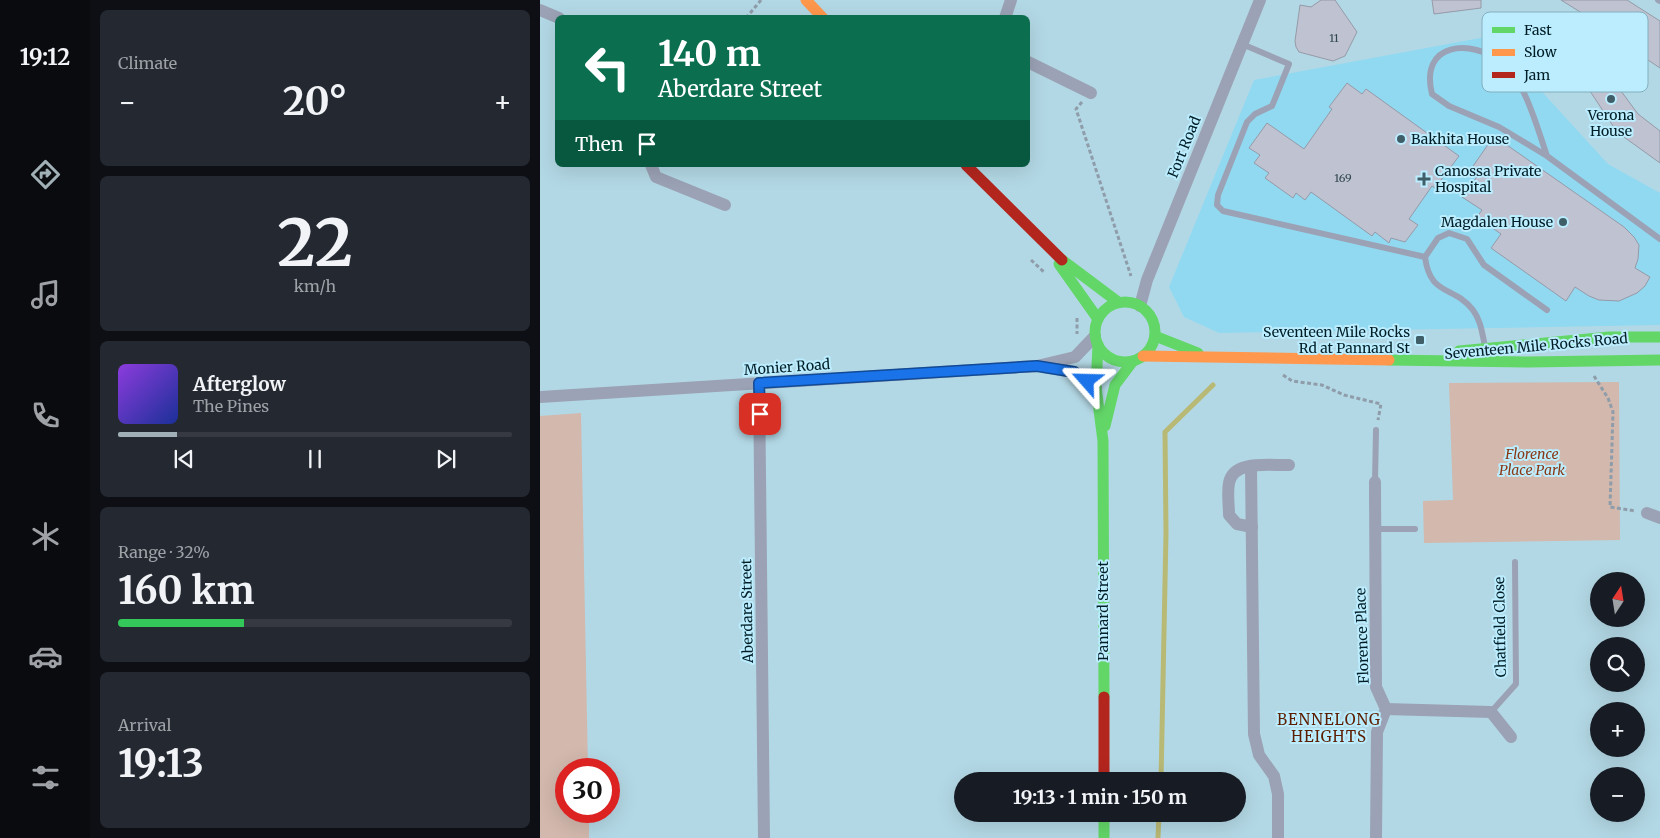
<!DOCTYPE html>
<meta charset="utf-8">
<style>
body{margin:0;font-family:Merriweather,serif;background:#242831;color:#f1f3f6;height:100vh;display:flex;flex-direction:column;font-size:19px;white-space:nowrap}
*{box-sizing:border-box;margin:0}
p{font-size:16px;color:#9ea1a6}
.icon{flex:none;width:28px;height:28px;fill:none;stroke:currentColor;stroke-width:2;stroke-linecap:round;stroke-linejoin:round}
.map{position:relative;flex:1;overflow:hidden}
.drawer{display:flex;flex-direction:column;gap:10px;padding:10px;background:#0d0f14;width:450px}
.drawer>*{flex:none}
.top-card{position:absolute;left:15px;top:15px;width:475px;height:152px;border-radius:8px;box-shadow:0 5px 20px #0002;background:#0b6e4f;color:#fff;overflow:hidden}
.needle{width:32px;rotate:12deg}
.buttons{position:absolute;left:1050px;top:572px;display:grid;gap:10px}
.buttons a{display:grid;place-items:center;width:55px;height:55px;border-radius:50%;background:#171b24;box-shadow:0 5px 20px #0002;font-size:25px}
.speed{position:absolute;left:15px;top:758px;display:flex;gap:10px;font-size:25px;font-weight:700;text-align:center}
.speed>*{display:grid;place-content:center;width:65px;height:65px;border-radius:50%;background:#171b24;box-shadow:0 5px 20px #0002;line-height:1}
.speed .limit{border:8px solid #d22;background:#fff;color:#111}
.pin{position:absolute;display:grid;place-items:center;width:42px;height:42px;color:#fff;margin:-21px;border-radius:10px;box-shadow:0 2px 8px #0006}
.me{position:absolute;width:55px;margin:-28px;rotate:295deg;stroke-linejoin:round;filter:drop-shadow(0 0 4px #0008)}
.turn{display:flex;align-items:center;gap:18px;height:105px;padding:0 20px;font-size:22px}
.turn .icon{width:65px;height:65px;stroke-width:2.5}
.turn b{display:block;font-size:35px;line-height:42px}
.then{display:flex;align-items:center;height:48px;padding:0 20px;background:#0003;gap:10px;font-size:19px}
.big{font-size:38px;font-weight:700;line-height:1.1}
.drawer .widget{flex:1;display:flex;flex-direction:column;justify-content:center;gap:8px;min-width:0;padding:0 18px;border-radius:8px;background:#242831}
.drawer .dial{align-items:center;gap:0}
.dial b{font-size:65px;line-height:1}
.song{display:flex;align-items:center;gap:15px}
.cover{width:60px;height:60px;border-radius:8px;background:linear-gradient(135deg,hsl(270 70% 55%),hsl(230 70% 35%))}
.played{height:5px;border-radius:2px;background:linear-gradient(90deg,#a1b0b6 15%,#363941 15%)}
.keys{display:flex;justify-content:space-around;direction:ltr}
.heat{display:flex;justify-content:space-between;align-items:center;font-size:28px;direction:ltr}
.charge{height:8px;border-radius:4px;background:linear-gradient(90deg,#34c759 32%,#363941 0)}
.trip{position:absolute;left:414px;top:772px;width:292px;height:50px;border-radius:25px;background:#171b24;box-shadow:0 5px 20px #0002;font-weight:700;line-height:50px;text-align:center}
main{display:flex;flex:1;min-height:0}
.menu{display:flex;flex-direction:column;width:90px;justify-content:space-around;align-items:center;background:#090b0e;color:#9ea1a6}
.menu .icon{width:35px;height:35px}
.menu .current{color:#a1b0b6}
.menu b{font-size:22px;color:#f1f3f6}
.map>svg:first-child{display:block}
.built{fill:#91d9f1}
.green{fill:#d2b8ad}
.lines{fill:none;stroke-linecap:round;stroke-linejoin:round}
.stream{stroke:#b8b975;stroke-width:5}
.building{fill:#bfc3d1;stroke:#959aa8}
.path{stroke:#8f9caa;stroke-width:3;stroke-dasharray:4 2.5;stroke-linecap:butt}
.lane{stroke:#9ba2b5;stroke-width:6}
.street{stroke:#9ba2b5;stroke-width:12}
.fast{stroke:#63d668;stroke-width:11}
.slow{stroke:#ff974d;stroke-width:11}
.jam{stroke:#b3261e;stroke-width:11}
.route-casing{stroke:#114b97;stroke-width:12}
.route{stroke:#1a73e8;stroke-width:9}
.poi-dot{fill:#3f5e68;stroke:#bbedff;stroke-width:2}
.labels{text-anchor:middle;stroke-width:4;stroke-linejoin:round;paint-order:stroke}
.number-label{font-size:11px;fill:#304650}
.poi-label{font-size:14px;fill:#011d25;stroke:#bbedff;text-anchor:start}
.street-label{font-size:14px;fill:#011d25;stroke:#bbedff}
.park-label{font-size:14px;font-style:italic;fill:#8a3712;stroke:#bbedff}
.neighbourhood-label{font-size:15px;letter-spacing:1px;fill:#5d1e00;stroke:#bbedff}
.key{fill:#bbedff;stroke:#83afbe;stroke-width:1}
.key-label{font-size:14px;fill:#011d25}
</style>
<main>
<nav class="menu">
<b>19:12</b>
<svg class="icon current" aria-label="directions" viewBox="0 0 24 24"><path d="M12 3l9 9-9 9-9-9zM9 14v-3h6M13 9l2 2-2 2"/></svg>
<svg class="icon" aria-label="music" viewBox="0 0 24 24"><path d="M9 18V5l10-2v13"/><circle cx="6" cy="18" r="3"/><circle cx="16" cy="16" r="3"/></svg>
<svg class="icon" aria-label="phone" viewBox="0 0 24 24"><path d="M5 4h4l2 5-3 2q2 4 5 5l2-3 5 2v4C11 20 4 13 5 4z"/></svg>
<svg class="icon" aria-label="climate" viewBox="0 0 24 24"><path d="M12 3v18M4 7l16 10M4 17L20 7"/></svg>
<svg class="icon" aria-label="car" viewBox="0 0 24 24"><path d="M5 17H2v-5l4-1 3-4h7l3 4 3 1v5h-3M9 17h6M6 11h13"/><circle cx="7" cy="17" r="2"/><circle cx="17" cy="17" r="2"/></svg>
<svg class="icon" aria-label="filters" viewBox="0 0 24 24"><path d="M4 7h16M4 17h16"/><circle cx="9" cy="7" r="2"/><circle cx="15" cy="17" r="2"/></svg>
</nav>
<section class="drawer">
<div class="widget"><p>Climate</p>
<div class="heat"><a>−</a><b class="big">20°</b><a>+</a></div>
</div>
<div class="widget dial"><b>22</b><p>km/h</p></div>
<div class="widget">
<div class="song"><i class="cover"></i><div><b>Afterglow</b><p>The Pines</p></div></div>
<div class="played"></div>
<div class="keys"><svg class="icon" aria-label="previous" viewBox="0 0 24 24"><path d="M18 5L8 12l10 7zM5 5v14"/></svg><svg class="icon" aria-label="pause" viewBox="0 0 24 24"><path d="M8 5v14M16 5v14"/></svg><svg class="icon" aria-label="next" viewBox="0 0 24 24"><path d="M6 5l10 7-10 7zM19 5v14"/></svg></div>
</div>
<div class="widget"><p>Range · 32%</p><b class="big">160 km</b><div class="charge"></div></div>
<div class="widget"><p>Arrival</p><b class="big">19:13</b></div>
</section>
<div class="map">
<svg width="1120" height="838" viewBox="0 0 1120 838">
<rect width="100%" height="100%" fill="#b3d8e5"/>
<!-- built -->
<path class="built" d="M951 36 1068 164 1120 193V325L679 333 644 317 629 287 714 80Z"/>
<!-- green -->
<g class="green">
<path d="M1079 382 1080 540 884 543 883 501 913 500 909 383Z"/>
<path d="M41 413 48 769H26V811H49V838H0V416Z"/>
</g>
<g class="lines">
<!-- stream -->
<g class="stream">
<path d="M621 781 626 533 625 432 673 385"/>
<path d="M618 838 619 814"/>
</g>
</g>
<!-- building -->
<g class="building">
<path d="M781 0H795L817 32 805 56 793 61 759 52 756 47 755 41 760 5 771 7Z"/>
<path d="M892 0H941V8L894 14Z"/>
<path d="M1021 0H1087L1120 21V68L1043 17 1045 15Z"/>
<path d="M1004 25 1061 64 1098 114 1120 131V163L1077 132 1046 85 1001 51Z"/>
<path d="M807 83 822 94 826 89 919 156 895 188 892 186 869 219 878 225 865 242 851 238 849 243 835 232 832 236 771 192 765 200 756 193 753 198 725 178 729 173 714 163 720 155 709 148 727 123 764 149 792 109 789 107Z"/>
<path d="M954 136 1084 227 1094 237 1099 245 1098 259 1095 268 1110 277 1105 286 1097 293 1079 301 1059 300 1049 296 1035 287 1026 301 951 248 961 234 937 217 942 210 922 197 939 174 931 169Z"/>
</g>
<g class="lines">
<!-- path -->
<g class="path">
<path d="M206 18 221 0"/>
<path d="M542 102 536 109 591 276"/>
<path d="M491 260 504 272"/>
<path d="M537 318V334"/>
<path d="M743 375 752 381 782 385 804 395 841 404 838 420"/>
<path d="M1054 376 1068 398 1073 412 1070 507 1096 511"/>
</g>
<!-- lane -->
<g class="lane">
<path d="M1118 0 1120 1"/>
<path d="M702 44 749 64 732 106 715 114 707 122 678 195 677 205 683 211 885 257"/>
<path d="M1007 156C998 130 985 81 963 63 931 38 879 42 892 94L909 106 959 127 1007 156 1120 239"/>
<path d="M945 346C942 333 941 321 933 310 914 285 890 297 885 257L898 238 909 233 927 239 944 265 1007 310"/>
<path d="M835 482 836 430"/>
<path d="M834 529H875"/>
<path d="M951 712 976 684 975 562"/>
</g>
<!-- street -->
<g class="street">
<path d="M0 10 19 18"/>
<path d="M465 18 471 0"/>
<path d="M488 62 551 93"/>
<path d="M111 165 116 177 185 205"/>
<path d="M600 306 607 280 720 0"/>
<path d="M504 367 534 372 556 387"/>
<path d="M219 383 224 838"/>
<path d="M0 397 497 366 535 357 555 336"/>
<path d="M711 466 714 734 719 755 734 776 738 794V838"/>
<path d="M835 482 836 687 846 709 837 732 836 838"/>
<path d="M1107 513 1120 518"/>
<path d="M712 527 697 524 689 515C689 505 687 493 689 483 693 459 732 466 749 465"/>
<path d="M846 709 951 712 971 737"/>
</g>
<!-- fast -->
<g class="fast">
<path d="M522 260 578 302"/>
<path d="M519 264 558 319"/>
<circle cx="585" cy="332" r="30"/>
<path d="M615 336 658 353"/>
<path d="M558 345 556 387 563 441 564 697"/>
<path d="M919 351 1069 337H1120"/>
<path d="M849 360 989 362 1120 360"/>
<path d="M565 426 575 385 593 361"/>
<path d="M564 814V838"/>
</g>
<!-- slow -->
<g class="slow">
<path d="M266 0 283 18"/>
<path d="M603 356 849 360"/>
</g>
<!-- jam -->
<g class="jam">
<path d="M426 165 522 260"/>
<path d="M564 697V781"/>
</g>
</g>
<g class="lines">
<defs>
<path id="route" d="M220 414 219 383 497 366 534 372 547 381"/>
</defs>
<!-- route casing -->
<use href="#route" class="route-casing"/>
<!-- route -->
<use href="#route" class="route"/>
</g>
<!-- markers -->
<g class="poi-dot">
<circle cx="1071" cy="99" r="5"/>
<circle cx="861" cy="139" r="5"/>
<path d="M881.5 171.5h5v5h5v5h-5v5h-5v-5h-5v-5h5z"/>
<circle cx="1023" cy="222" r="5"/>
<rect x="875" y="335" width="10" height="10" rx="2.5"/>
</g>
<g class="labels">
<!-- number labels -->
<g class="number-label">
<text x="794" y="42">11</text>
<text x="803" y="182">169</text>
</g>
<!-- poi labels -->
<g class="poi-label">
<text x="1071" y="120" text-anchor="middle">Verona<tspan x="1071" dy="16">House</tspan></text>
<text x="871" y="144">Bakhita House</text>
<text x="895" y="176">Canossa Private<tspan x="895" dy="16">Hospital</tspan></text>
<text x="1013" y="227" text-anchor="end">Magdalen House</text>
<text x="870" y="337" text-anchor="end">Seventeen Mile Rocks<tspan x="870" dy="16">Rd at Pannard St</tspan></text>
</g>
<!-- street labels -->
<g class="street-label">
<text transform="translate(644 147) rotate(-68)" y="5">Fort Road</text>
<text transform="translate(996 346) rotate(-5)" y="5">Seventeen Mile Rocks Road</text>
<text transform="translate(247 367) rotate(-4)" y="5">Monier Road</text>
<text transform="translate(207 611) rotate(-91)" y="5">Aberdare Street</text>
<text transform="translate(563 611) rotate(-90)" y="5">Pannard Street</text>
<text transform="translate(960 627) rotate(-91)" y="5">Chatfield Close</text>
<text transform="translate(822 636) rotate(-92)" y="5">Florence Place</text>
</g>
<!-- park labels -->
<g class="park-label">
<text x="992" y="459">Florence<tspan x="992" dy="16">Place Park</tspan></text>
</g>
<!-- neighbourhood labels -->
<g class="neighbourhood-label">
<text x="789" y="725">BENNELONG<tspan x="789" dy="17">HEIGHTS</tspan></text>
</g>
</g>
<!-- legend -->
<rect x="942" y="12" width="166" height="80" rx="8" class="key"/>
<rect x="952" y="27" width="23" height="6" fill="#63d668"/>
<rect x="952" y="49" width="23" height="7" fill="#ff974d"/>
<rect x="952" y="72" width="23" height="6" fill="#b3261e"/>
<g class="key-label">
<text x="984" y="35">Fast</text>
<text x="984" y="57">Slow</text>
<text x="984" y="80">Jam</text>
</g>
</svg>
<div class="buttons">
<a><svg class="needle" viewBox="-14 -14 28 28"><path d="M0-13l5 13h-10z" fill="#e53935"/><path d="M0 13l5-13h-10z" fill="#9ea1a6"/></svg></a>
<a><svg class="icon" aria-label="search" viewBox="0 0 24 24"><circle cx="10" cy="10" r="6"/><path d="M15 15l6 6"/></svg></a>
<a>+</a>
<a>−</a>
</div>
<div class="speed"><div class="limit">30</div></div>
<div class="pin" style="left:220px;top:414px;background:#d93025"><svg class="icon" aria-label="arrive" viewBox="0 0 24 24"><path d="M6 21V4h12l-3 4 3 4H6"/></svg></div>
<svg class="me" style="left:547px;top:381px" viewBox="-20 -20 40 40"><path d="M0-17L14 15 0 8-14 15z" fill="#1a73e8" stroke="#fff" stroke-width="4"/></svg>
<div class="trip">19:13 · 1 min · 150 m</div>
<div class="top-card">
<div class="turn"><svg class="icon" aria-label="left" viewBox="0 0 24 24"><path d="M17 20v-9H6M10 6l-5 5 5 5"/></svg><div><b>140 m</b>Aberdare Street</div></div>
<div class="then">Then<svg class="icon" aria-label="arrive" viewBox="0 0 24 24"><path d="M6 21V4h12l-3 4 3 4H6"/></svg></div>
</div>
</div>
</main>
